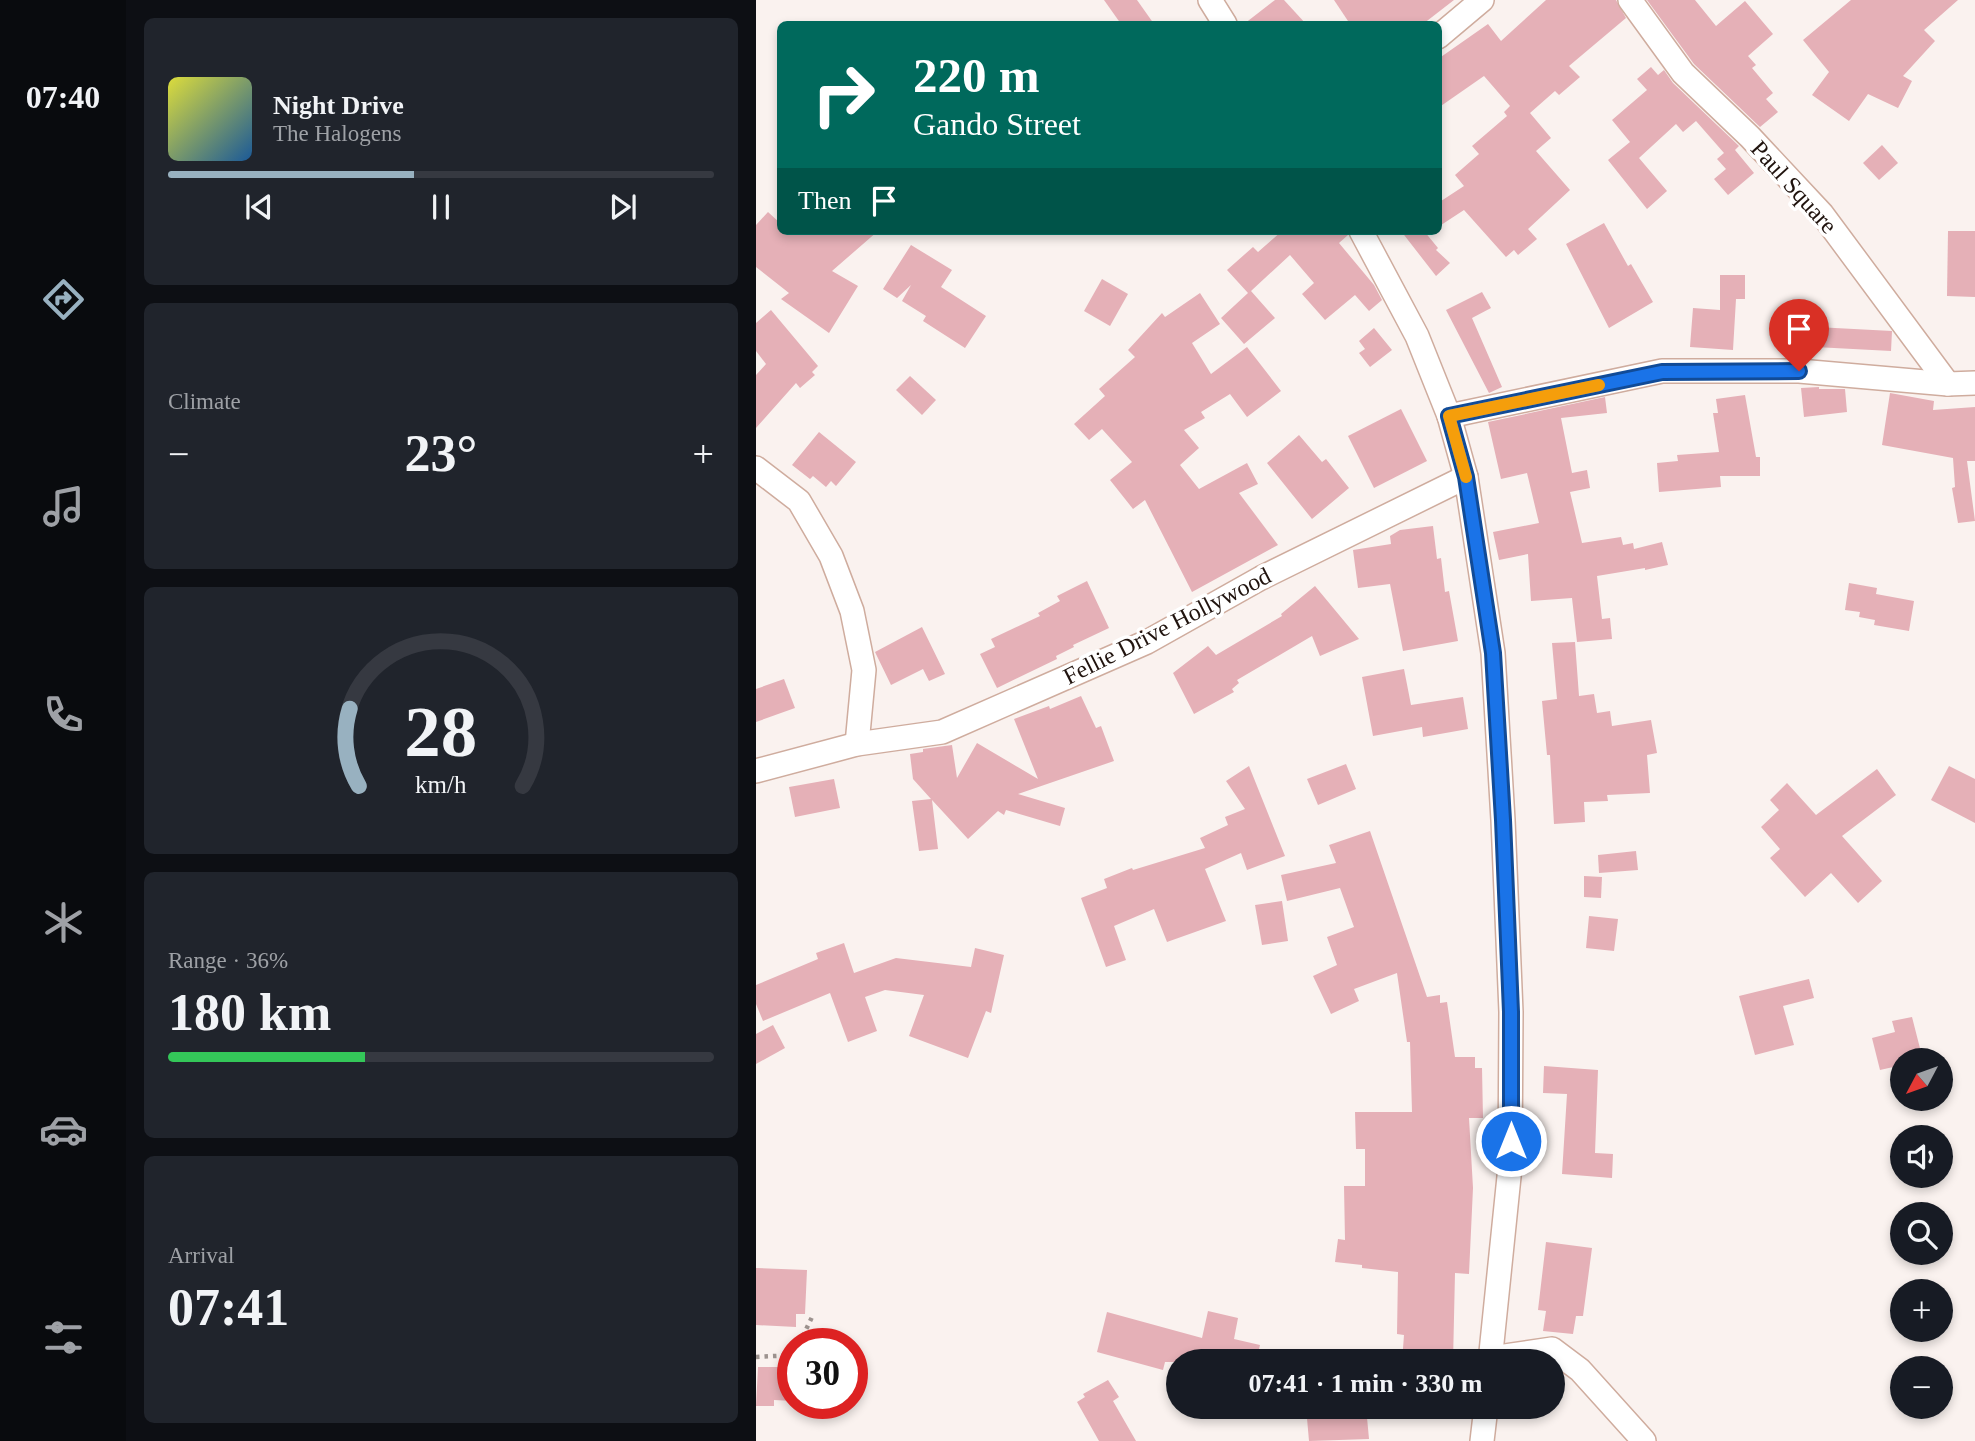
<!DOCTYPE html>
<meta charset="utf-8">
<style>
body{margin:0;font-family:Georgia,serif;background:#20242c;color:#f1f3f6;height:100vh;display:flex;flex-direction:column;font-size:26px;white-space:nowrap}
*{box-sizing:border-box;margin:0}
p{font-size:23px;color:#9ea1a6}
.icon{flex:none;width:38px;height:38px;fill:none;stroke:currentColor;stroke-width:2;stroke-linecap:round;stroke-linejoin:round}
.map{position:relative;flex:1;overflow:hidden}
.sheet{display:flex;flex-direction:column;gap:18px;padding:18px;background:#0d0f14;width:630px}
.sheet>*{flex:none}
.hud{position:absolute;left:21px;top:21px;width:665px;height:214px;border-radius:10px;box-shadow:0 4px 10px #0003;background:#00695c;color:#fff;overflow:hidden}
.needle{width:46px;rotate:229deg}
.buttons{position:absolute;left:1134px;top:1048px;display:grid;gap:14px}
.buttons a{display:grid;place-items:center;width:63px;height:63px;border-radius:50%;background:#171b24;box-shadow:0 4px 10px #0003;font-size:35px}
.speed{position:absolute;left:21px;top:1328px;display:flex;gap:14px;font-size:35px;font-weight:700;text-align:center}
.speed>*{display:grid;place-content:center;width:91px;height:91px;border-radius:50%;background:#171b24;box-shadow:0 4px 10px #0003;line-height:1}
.speed .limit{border:10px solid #d22;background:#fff;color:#111}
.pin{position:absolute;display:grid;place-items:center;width:60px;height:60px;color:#fff;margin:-72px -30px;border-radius:50% 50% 50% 0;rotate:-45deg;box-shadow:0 0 7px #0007}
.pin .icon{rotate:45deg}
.me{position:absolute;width:77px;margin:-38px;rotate:0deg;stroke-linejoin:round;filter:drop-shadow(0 0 5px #0008)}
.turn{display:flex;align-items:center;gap:24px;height:147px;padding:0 21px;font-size:32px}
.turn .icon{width:91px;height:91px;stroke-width:2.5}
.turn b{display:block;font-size:49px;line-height:60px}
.then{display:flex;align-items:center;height:66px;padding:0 21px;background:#0003;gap:14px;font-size:26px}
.big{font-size:52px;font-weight:700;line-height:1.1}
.sheet .card{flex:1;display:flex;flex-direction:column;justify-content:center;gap:10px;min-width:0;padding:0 24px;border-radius:10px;background:#20242c}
.sheet .dial{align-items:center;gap:0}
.dial svg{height:182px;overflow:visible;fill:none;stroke:#363941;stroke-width:7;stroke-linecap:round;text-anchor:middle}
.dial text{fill:#f1f3f6;stroke:none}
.song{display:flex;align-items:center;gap:21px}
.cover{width:84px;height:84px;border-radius:10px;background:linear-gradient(135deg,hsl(60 70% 55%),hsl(210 70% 35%))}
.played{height:7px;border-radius:4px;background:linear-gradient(90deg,#98b1c0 45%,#363941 45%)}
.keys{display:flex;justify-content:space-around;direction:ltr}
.heat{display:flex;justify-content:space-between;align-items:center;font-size:38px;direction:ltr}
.charge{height:10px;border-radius:5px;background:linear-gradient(90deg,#34c759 36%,#363941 0)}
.trip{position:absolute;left:410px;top:1349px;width:399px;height:70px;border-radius:35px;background:#171b24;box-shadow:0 4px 10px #0003;font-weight:700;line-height:70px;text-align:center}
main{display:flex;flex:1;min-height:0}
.menu{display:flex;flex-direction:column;width:126px;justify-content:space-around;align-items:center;background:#090b0e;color:#9ea1a6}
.menu .icon{width:49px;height:49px}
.menu .selected{color:#98b1c0}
.menu b{font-size:32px;color:#f1f3f6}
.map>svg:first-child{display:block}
.building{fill:#e5b0b7}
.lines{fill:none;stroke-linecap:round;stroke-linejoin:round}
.minor-casing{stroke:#cfac9e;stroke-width:26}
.path{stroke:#9d938f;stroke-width:4.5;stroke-dasharray:3.5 5;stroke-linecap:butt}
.minor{stroke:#fff;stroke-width:23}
.route-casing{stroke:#114b97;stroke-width:18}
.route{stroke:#1a73e8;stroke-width:12}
.slow{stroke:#f59e0b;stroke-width:12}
.labels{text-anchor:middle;stroke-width:7;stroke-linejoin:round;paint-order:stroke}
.street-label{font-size:24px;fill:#20130e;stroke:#fff}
</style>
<main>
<nav class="menu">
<b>07:40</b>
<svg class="icon selected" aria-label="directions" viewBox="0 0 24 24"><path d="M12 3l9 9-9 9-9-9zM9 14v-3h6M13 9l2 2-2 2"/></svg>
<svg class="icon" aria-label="music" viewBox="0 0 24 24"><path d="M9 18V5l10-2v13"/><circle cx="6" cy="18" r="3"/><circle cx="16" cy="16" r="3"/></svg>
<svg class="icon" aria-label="phone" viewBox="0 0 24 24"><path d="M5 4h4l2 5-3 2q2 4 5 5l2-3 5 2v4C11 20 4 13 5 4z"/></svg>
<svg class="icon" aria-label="climate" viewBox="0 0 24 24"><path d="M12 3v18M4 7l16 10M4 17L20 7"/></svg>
<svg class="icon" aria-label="car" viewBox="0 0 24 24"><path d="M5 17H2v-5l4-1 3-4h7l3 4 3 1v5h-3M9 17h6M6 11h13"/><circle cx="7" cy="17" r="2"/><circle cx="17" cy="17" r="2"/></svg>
<svg class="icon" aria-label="filters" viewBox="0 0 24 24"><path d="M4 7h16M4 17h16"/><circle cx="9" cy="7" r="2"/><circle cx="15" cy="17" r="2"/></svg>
</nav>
<section class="sheet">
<div class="card">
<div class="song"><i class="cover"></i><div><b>Night Drive</b><p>The Halogens</p></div></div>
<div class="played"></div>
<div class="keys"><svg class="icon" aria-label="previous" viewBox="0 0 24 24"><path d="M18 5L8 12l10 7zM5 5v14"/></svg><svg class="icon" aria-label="pause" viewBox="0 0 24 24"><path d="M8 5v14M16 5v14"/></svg><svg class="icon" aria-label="next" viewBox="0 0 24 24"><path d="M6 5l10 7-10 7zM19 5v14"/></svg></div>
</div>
<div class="card"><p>Climate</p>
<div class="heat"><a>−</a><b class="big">23°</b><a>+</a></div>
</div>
<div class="card dial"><svg viewBox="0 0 100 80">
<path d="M14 69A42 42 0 1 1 86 69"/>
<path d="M14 69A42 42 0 0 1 10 35" stroke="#98b1c0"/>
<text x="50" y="56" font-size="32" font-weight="700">28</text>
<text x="50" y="72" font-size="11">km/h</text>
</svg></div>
<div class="card"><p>Range · 36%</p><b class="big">180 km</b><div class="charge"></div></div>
<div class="card"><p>Arrival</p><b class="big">07:41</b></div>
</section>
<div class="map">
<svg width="1219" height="1441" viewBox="0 0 1219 1441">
<rect width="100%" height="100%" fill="#faf2ef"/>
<!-- building -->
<g class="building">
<path d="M348 0H381L398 24H365Z"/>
<path d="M519 0H528L550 24H488Z"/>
<path d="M578 0H698L667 24H594Z"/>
<path d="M790 0H860L870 18 813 66 824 77 803 95 799 91 774 113 795 138 780 151 814 190 772 229 781 239 762 255 758 250 750 257 708 210 682 227V203L708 186 699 175 723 154 716 146 751 116 748 112 754 106 728 76 682 108V59L732 24 745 41Z"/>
<path d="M891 0H939L960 26 989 1 1017 34 992 56 1000 65 996 68 1017 93 1010 99 1022 112 1004 127 938 64Z"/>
<path d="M1095 0H1202L1168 30 1179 41 1147 76 1156 81 1142 108 1112 94 1093 121 1056 95 1073 72 1047 40Z"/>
<path d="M895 67 902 75 908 70 917 83 983 146 979 150 998 173 972 195 958 179 970 169 961 159 968 153 940 121 927 132 920 124 883 158 911 191 891 209 852 160 874 142 856 120 891 90 881 79Z"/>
<path d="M1126 145 1142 163 1123 180 1107 163Z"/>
<path d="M12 212 24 223V231H122L76 271 102 286 73 333 25 299 33 293 0 267V225Z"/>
<path d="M848 223 872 266 875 264 897 302 853 328 810 244Z"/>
<path d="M526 231H591L592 235 583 243 618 285 626 300 613 311 599 295 569 320 546 294 558 283 534 255 495 291 519 318 488 344 465 318 492 293 471 270 497 247 502 252Z"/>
<path d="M645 231H668L682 248 680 250 694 263 680 276Z"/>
<path d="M1192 231H1219V297L1191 296Z"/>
<path d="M155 245 196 270 185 287 230 316 209 348 167 321 170 316 146 301 155 285 141 298 127 289Z"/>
<path d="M964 275H989V299H980L977 350 934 347 937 308 964 310Z"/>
<path d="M346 279 372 294 354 326 328 311Z"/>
<path d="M726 292 735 308 716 318 746 387 733 393 690 310Z"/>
<path d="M444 293 464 324 436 343 455 374 491 347 525 391 491 417 474 394 445 412 449 418 428 430 443 448 424 465 443 489 491 463 502 484 483 493 522 545 436 592 389 500 377 509 354 480 376 462 346 429 333 440 318 424 349 396 343 389 379 357 372 350 406 313 409 317Z"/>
<path d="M15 310 62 366 56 372 59 375 44 388 40 383 0 428V375L10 364 0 351V323Z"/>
<path d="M1044 312 1062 314 1060 327 1136 331 1135 351 1059 347 1058 352 1040 350 1041 342 1017 340 1020 314 1043 316Z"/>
<path d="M618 328 636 350 614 367 603 353 609 349 603 341Z"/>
<path d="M154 376 180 400 166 415 140 390Z"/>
<path d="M1063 387V389H1089L1091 412 1048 417 1045 388Z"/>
<path d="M1134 393 1178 401 1177 410 1219 407V461H1211L1219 521 1202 523 1196 488 1199 487 1197 458 1126 445Z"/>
<path d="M989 395 1000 457H1004V476H964L965 487 903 492 901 463 922 461 921 455 963 452 957 413H962L960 399Z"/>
<path d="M849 397 851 413 805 418 816 473 831 470 834 488 814 492 826 543 865 537 867 545 877 543 878 549 906 542 912 565 889 570V568L841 576 846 619 854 618 856 639 821 642 816 598 775 601 772 554 743 560 737 532 783 523 771 473 745 479 732 422Z"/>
<path d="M645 409 671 461 618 488 592 436Z"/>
<path d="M63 432 100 462 80 486 75 481 70 487 57 476 54 479 36 465Z"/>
<path d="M543 435 566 462 570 459 593 488 556 519 511 463Z"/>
<path d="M677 526 681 559 685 558 689 592 693 591 702 641 647 651 634 584 602 588 597 550 635 544 634 536 644 530Z"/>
<path d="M331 581 353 628 317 645 318 647 300 656 301 659 241 688 224 654 239 647 235 639 284 616 282 613 304 601 301 596Z"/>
<path d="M1093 583 1121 588 1120 594 1158 601 1153 631 1118 625 1119 620 1103 617 1104 612 1089 610Z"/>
<path d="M559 586 603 639 564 656 556 636 481 680 483 683 476 689 478 692 438 714 417 673 452 646 460 655 526 616 525 614Z"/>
<path d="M166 627 189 674 173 681 167 669 135 685 119 652Z"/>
<path d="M819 642 823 696 838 694 841 713 854 711 856 726 895 720 901 753 891 755 894 793 851 795 852 801 828 802 829 822 798 824 794 755H791L786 701 801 699 796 643Z"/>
<path d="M648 669 655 705 707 697 712 729 667 737 666 727 617 736 606 677Z"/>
<path d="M28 679 39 708 0 722V689Z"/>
<path d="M325 696 340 728 345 726 358 761 262 794 309 808 304 826 250 810 248 815 242 811 212 839 176 800 182 849 163 851 156 801 175 799 157 779 154 754 167 752V749L196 745 201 778 221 743 282 779 258 719 293 706 294 709Z"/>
<path d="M590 764 600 789 562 805 551 779Z"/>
<path d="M493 766 529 856 491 870 485 853 449 869 470 921 411 942 398 909 358 926 370 960 350 967 325 898 351 888 348 879 376 868 377 870 449 848 444 838 472 825 469 817 489 809 470 781Z"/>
<path d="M1193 766 1219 779V823L1175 800Z"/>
<path d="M1121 769 1140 795 1086 836 1126 881 1102 903 1075 873 1049 897 1014 858 1024 849 1005 827 1023 810 1014 800 1031 783 1060 815Z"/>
<path d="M78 779 84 808 39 817 33 787Z"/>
<path d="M614 831 671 997 684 995V1003L691 1002 699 1057H719V1068H726L727 1118H713L717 1188 713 1274 699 1273 697 1362H646L648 1335 641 1334 642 1272 606 1268V1265L579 1262 582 1239 589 1240 588 1186H609V1149H600L599 1112H656L654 1042H651L641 973 598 989 603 1001 575 1014 557 976 581 965 571 937 598 927 584 888 531 901 525 875 580 863 573 845Z"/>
<path d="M880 851 882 870 843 873 842 855Z"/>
<path d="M828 876 846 877 845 898 828 897Z"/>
<path d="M526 901 532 941 506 945 499 905Z"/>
<path d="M833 916 862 919 858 951 830 948Z"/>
<path d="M88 943 98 973 140 958 215 967 219 948 248 955 235 1013 230 1011 212 1058 153 1036 168 995 129 990 109 997 121 1031 92 1042 74 993 7 1021 0 1004V985L62 959 60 953Z"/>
<path d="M1053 979 1058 998 1027 1006 1038 1045 999 1055 983 996Z"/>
<path d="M1156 1017 1167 1060H1146V1065L1124 1070 1116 1038 1139 1032 1136 1021Z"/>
<path d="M17 1025 29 1048 0 1064V1034Z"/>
<path d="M788 1066 842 1070 839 1153 857 1154 856 1178 806 1174 811 1094 787 1093Z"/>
<path d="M790 1242 836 1248 827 1316H820L817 1334 787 1331 790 1311 782 1310Z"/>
<path d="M0 1268 51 1270 49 1314H40V1327L0 1325Z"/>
<path d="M452 1311 482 1318 478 1339 504 1345 500 1362H409L407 1370 341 1352 351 1312 446 1338Z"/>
<path d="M2 1367H37V1401L18 1400V1406H0Z"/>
<path d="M352 1380 363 1397 357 1401 380 1441H343L321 1402 329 1397 327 1394Z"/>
<path d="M550 1407H610L613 1439 553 1441Z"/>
</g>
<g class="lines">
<defs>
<g id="minor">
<path d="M454 0 469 24"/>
<path d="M874 0 927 73 994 137 1066 214 1192 384"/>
<path d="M682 37 726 0"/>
<path d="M605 231 661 336 693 416 710 477 737 653 747 820 755 1012 754 1167 734 1362"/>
<path d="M693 416 906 371H1043L1192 384 1219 383"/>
<path d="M0 468 43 501 75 556 96 611 108 670 101 744"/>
<path d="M0 771 101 744 186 732 391 642 505 578 710 477"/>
<path d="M735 1358 796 1349 824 1370 888 1441"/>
<path d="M726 1441 730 1407"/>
</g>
</defs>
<!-- minor casing -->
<use href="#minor" class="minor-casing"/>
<!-- path -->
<g class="path">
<path d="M43 1344 57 1315"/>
<path d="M0 1357 37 1355"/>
</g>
<!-- minor -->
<use href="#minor" class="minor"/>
</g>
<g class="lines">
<defs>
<path id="route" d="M755 1141V1012L747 820 737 653 710 477 693 416 906 372 1043 371"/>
</defs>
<!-- route casing -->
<use href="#route" class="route-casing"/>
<!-- route -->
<use href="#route" class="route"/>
<!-- slow -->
<path class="slow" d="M710 477 693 416 843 385"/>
</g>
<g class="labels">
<!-- street labels -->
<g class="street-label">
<text transform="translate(1038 187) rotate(48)" y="8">Paul Square</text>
<text transform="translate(411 626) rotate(-27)" y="8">Fellie Drive Hollywood</text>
</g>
</g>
</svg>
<div class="buttons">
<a><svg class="needle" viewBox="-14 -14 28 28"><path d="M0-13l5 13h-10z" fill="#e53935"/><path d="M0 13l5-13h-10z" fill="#9ea1a6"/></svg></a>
<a><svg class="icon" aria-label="sound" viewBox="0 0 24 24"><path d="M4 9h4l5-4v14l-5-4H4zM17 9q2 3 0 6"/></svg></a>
<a><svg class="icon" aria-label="search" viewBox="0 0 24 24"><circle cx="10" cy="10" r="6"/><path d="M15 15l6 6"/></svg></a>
<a>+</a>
<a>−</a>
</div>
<div class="speed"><div class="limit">30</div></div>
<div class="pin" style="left:1043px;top:371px;background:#d93025"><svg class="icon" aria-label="arrive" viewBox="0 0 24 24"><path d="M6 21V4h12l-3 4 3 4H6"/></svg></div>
<svg class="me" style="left:755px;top:1141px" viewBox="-20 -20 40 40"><circle r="17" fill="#1a73e8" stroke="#fff" stroke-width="3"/><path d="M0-11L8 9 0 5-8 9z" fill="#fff"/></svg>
<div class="trip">07:41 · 1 min · 330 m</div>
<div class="hud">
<div class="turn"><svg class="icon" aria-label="right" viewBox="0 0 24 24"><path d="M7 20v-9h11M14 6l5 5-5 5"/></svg><div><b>220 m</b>Gando Street</div></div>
<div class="then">Then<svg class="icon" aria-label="arrive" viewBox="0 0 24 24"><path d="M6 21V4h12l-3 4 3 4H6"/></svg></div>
</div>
</div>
</main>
